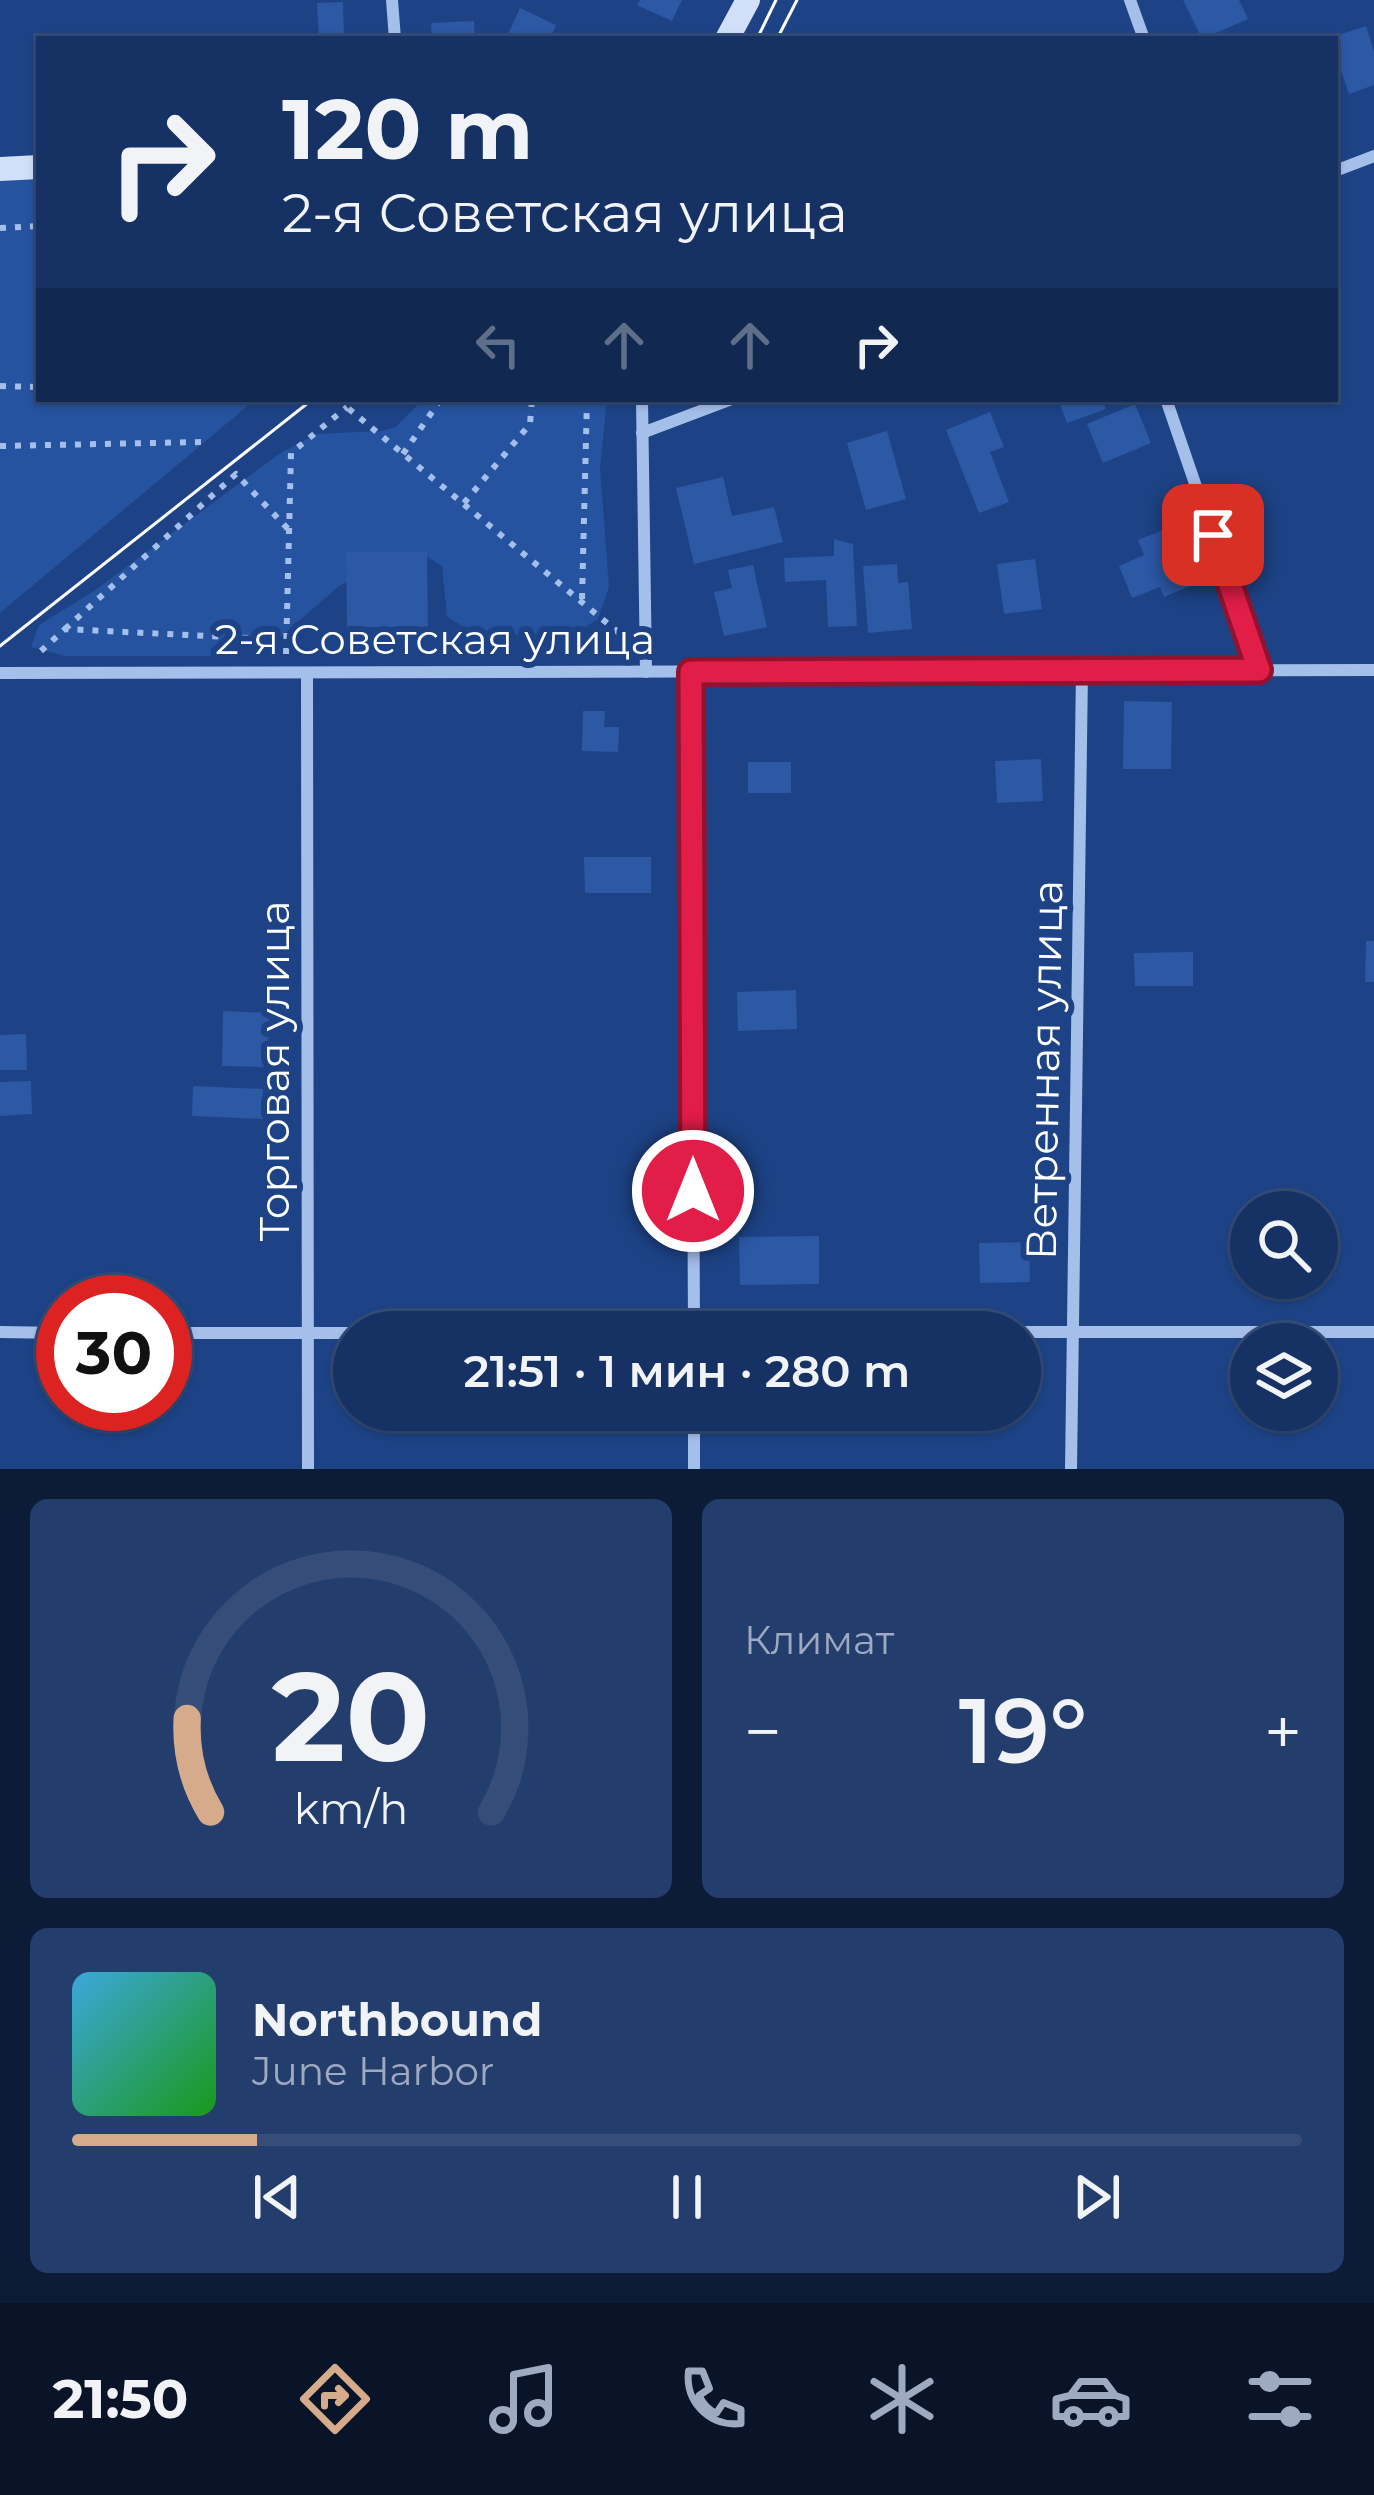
<!DOCTYPE html>
<html lang="ru">
<meta charset="utf-8">
<style>
body{margin:0;font-family:Montserrat,sans-serif;background:#233e6d;color:#f1f3f6;height:100vh;display:flex;flex-direction:column;font-size:45px;white-space:nowrap}
*{box-sizing:border-box;margin:0}
p{font-size:39px;color:#9eaabf}
.icon{flex:none;width:66px;height:66px;fill:none;stroke:currentColor;stroke-width:2;stroke-linecap:round;stroke-linejoin:round}
.map{position:relative;height:1469px;overflow:hidden}
.sheet{display:flex;flex-direction:column;gap:30px;padding:30px;background:#0c1c37;flex:1}
.sheet>*{flex:none}
.hud{position:absolute;left:36px;top:36px;width:1302px;height:366px;border-radius:0px;box-shadow:0 3px 9px #0004,0 0 0 3px #354d78;background:#163264;color:#f1f3f6;overflow:hidden}
.tools{position:absolute;left:1230px;top:1191px;display:grid;gap:24px}
.tools a{display:grid;place-items:center;width:108px;height:108px;border-radius:50%;background:#163264;box-shadow:0 3px 9px #0004,0 0 0 3px #354d78;font-size:60px}
.speed{position:absolute;left:36px;top:1275px;display:flex;gap:24px;font-size:60px;font-weight:700;text-align:center}
.speed>*{display:grid;place-content:center;width:156px;height:156px;border-radius:50%;background:#163264;box-shadow:0 3px 9px #0004,0 0 0 3px #354d78;line-height:1}
.speed .limit{border:18px solid #d22;background:#fff;color:#111}
.pin{position:absolute;display:grid;place-items:center;width:102px;height:102px;color:#fff;margin:-51px;border-radius:24px;box-shadow:0 6px 18px #0006}
.me{position:absolute;width:132px;margin:-66px;rotate:0deg;stroke-linejoin:round;filter:drop-shadow(0 0 9px #0008)}
.turn{display:flex;align-items:center;gap:42px;height:252px;padding:0 48px;font-size:54px}
.turn .icon{width:156px;height:156px;stroke-width:2.5}
.turn b{display:block;font-size:84px;line-height:102px}
.lanes{display:flex;align-items:center;height:114px;padding:0 48px;background:#0003;justify-content:center;gap:60px;direction:ltr}
.lanes .off{opacity:.35}
.big{font-size:90px;font-weight:600;line-height:1.1}
.sheet .tile{flex:1;display:flex;flex-direction:column;justify-content:center;gap:18px;min-width:0;padding:0 42px;border-radius:18px;background:#233e6d}
.sheet .dial{align-items:center;gap:0}
.dial svg{height:312px;overflow:visible;fill:none;stroke:#354d78;stroke-width:7;stroke-linecap:round;text-anchor:middle}
.dial text{fill:#f1f3f6;stroke:none}
.song{display:flex;align-items:center;gap:36px}
.cover{width:144px;height:144px;border-radius:18px;background:linear-gradient(135deg,hsl(200 70% 55%),hsl(120 70% 35%))}
.played{height:12px;border-radius:6px;background:linear-gradient(90deg,#d6ab8b 15%,#354d78 15%)}
.keys{display:flex;justify-content:space-around;direction:ltr}
.heat{display:flex;justify-content:space-between;align-items:center;font-size:66px;direction:ltr}
.sheet .tiles{flex:1;display:grid;gap:30px;grid-template-columns:1fr 1fr}
.tile:last-child{grid-column:span 2}
.trip{position:absolute;left:333px;top:1311px;width:708px;height:120px;border-radius:60px;background:#163264;box-shadow:0 3px 9px #0004,0 0 0 3px #354d78;font-weight:600;line-height:120px;text-align:center}
.tab-bar{display:flex;height:192px;justify-content:space-around;align-items:center;background:#091428;color:#9eaabf}
.tab-bar .icon{width:84px;height:84px}
.tab-bar .current{color:#d6ab8b}
.tab-bar b{font-size:54px;color:#f1f3f6}
.map>svg:first-child{display:block}
.green{fill:#26539f}
.building{fill:#2c58a4}
.lines{fill:none;stroke-linecap:round;stroke-linejoin:round}
.path{stroke:#a5bfeb;stroke-width:6;stroke-dasharray:6 9;stroke-linecap:butt}
.street{stroke:#a5bfeb;stroke-width:12}
.secondary{stroke:#d1dff8;stroke-width:24}
.tram{stroke:#fff;stroke-width:3}
.route-casing{stroke:#92132f;stroke-width:30}
.route{stroke:#e11d48;stroke-width:21}
.labels{text-anchor:middle;stroke-width:12;stroke-linejoin:round;paint-order:stroke}
.street-label{font-size:42px;fill:#fff;stroke:#1d4386}
</style>
<div class="map">
<svg width="1374" height="1469" viewBox="0 0 1374 1469">
<rect width="100%" height="100%" fill="#1d4386"/>
<!-- green -->
<g class="green">
<path d="M39 178V399H256L0 613V180Z"/>
<path d="M423 399H607L600 468 609 587 598 619 569 637 473 632 447 617 442 566 426 556 386 562 339 586 276 641 226 656H65L31 647 39 625 94 591 279 454 316 434 381 431 396 427Z"/>
</g>
<!-- building -->
<g class="building">
<path d="M640 0H682L672 21 637 5Z"/>
<path d="M1183 0H1239L1248 19 1202 39Z"/>
<path d="M343 2 344 39H319L317 3Z"/>
<path d="M520 8 556 25 550 39H506Z"/>
<path d="M474 21 475 39H432L431 23Z"/>
<path d="M1366 26 1374 52V85L1349 94 1338 61 1335 62V36Z"/>
<path d="M1058 399H1102L1106 409 1067 423Z"/>
<path d="M1135 404 1151 443 1103 463 1087 424Z"/>
<path d="M990 412 1004 447 990 452 1009 502 979 513 946 430Z"/>
<path d="M887 431 906 499 866 510 847 443Z"/>
<path d="M723 477 732 516 774 507 783 542 694 564 676 488Z"/>
<path d="M1188 520 1212 577 1164 597 1160 587 1132 598 1119 566 1144 555 1138 540Z"/>
<path d="M834 539 853 544 857 626 828 627 826 580 785 582 784 558 834 556Z"/>
<path d="M346 552H427L428 627H347Z"/>
<path d="M1035 559 1042 609 1004 614 997 564Z"/>
<path d="M897 564 898 583 908 582 912 629 868 633 863 566Z"/>
<path d="M753 565 767 627 724 636 714 592 732 588 728 570Z"/>
<path d="M1124 701 1172 702 1171 769H1123Z"/>
<path d="M583 711H605L604 727H619L618 752 582 751Z"/>
<path d="M1041 759 1043 801 997 803 995 761Z"/>
<rect x="748" y="762" width="43" height="31"/>
<path d="M584 857H651V893H585Z"/>
<path d="M1366 941H1374V982H1365Z"/>
<path d="M1193 952V986H1135L1134 953Z"/>
<path d="M796 990 797 1029 738 1031 737 992Z"/>
<path d="M223 1011 269 1013 268 1067 222 1066Z"/>
<path d="M26 1034 27 1070H0V1035Z"/>
<path d="M31 1081 32 1114 0 1116V1082Z"/>
<path d="M193 1086 263 1089V1119L192 1116Z"/>
<path d="M819 1236V1284L740 1285 739 1237Z"/>
<path d="M1029 1242 1030 1282 980 1283 979 1243Z"/>
<path d="M736 1410H797L798 1429 736 1431Z"/>
</g>
<g class="lines">
<!-- path -->
<g class="path">
<path d="M0 228 39 226"/>
<path d="M0 386 39 387"/>
<path d="M337 399 625 638"/>
<path d="M0 446 202 442"/>
<path d="M403 454 441 399"/>
<path d="M464 503 530 424 532 399"/>
<path d="M582 599 587 399"/>
<path d="M65 629 236 474 289 530"/>
<path d="M41 651 65 629 287 640"/>
<path d="M286 654 291 453 347 407"/>
</g>
<!-- street -->
<g class="street">
<path d="M392 0 395 39"/>
<path d="M1130 0 1144 39"/>
<path d="M1335 171 1374 156"/>
<path d="M642 399 646 672"/>
<path d="M1166 399 1259 670"/>
<path d="M642 433 732 399"/>
<path d="M691 672 694 1332"/>
<path d="M0 673 1374 670"/>
<path d="M307 673 308 1469"/>
<path d="M0 1332 63 1333"/>
<path d="M1020 1332H1374"/>
<path d="M165 1333H354"/>
<path d="M694 1410V1469"/>
<path d="M1071 1469 1082 671"/>
</g>
<!-- secondary -->
<g class="secondary">
<path d="M727 39 748 0"/>
<path d="M0 169 39 167"/>
</g>
<!-- tram -->
<g class="tram">
<path d="M757 39 776 0"/>
<path d="M777 39 797 0"/>
<path d="M0 646 313 399"/>
</g>
</g>
<g class="lines">
<defs>
<path id="route" d="M693 1191 691 672 1259 670 1213 535"/>
</defs>
<!-- route casing -->
<use href="#route" class="route-casing"/>
<!-- route -->
<use href="#route" class="route"/>
</g>
<g class="labels">
<!-- street labels -->
<g class="street-label">
<text x="435" y="654">2-я Советская улица</text>
<text transform="translate(1044 1070) rotate(-89)" y="15">Ветренная улица</text>
<text transform="translate(274 1071) rotate(-90)" y="15">Торговая улица</text>
</g>
</g>
</svg>
<div class="tools">
<a><svg class="icon" aria-label="search" viewBox="0 0 24 24"><circle cx="10" cy="10" r="6"/><path d="M15 15l6 6"/></svg></a>
<a><svg class="icon" aria-label="layers" viewBox="0 0 24 24"><path d="M12 4l9 5-9 5-9-5zM3 14l9 5 9-5"/></svg></a>
</div>
<div class="speed"><div class="limit">30</div></div>
<div class="pin" style="left:1213px;top:535px;background:#d93025"><svg class="icon" aria-label="arrive" viewBox="0 0 24 24"><path d="M6 21V4h12l-3 4 3 4H6"/></svg></div>
<svg class="me" style="left:693px;top:1191px" viewBox="-20 -20 40 40"><circle r="17" fill="#e11d48" stroke="#fff" stroke-width="3"/><path d="M0-11L8 9 0 5-8 9z" fill="#fff"/></svg>
<div class="trip">21:51 · 1 мин · 280 m</div>
<div class="hud">
<div class="turn"><svg class="icon" aria-label="right" viewBox="0 0 24 24"><path d="M7 20v-9h11M14 6l5 5-5 5"/></svg><div><b>120 m</b>2-я Советская улица</div></div>
<div class="lanes"><svg class="icon off" aria-label="left" viewBox="0 0 24 24"><path d="M17 20v-9H6M10 6l-5 5 5 5"/></svg><svg class="icon off" aria-label="ahead" viewBox="0 0 24 24"><path d="M12 20V5M6 11l6-6 6 6"/></svg><svg class="icon off" aria-label="ahead" viewBox="0 0 24 24"><path d="M12 20V5M6 11l6-6 6 6"/></svg><svg class="icon" aria-label="right" viewBox="0 0 24 24"><path d="M7 20v-9h11M14 6l5 5-5 5"/></svg></div>
</div>
</div>
<section class="sheet">
<div class="tiles">
<div class="tile dial"><svg viewBox="0 0 100 80">
<path d="M14 69A42 42 0 1 1 86 69"/>
<path d="M14 69A42 42 0 0 1 8 45" stroke="#d6ab8b"/>
<text x="50" y="56" font-size="32" font-weight="700">20</text>
<text x="50" y="72" font-size="11">km/h</text>
</svg></div>
<div class="tile"><p>Климат</p>
<div class="heat"><a>−</a><b class="big">19°</b><a>+</a></div>
</div>
<div class="tile">
<div class="song"><i class="cover"></i><div><b>Northbound</b><p>June Harbor</p></div></div>
<div class="played"></div>
<div class="keys"><svg class="icon" aria-label="previous" viewBox="0 0 24 24"><path d="M18 5L8 12l10 7zM5 5v14"/></svg><svg class="icon" aria-label="pause" viewBox="0 0 24 24"><path d="M8 5v14M16 5v14"/></svg><svg class="icon" aria-label="next" viewBox="0 0 24 24"><path d="M6 5l10 7-10 7zM19 5v14"/></svg></div>
</div>
</div>
</section>
<nav class="tab-bar">
<b>21:50</b>
<svg class="icon current" aria-label="directions" viewBox="0 0 24 24"><path d="M12 3l9 9-9 9-9-9zM9 14v-3h6M13 9l2 2-2 2"/></svg>
<svg class="icon" aria-label="music" viewBox="0 0 24 24"><path d="M9 18V5l10-2v13"/><circle cx="6" cy="18" r="3"/><circle cx="16" cy="16" r="3"/></svg>
<svg class="icon" aria-label="phone" viewBox="0 0 24 24"><path d="M5 4h4l2 5-3 2q2 4 5 5l2-3 5 2v4C11 20 4 13 5 4z"/></svg>
<svg class="icon" aria-label="climate" viewBox="0 0 24 24"><path d="M12 3v18M4 7l16 10M4 17L20 7"/></svg>
<svg class="icon" aria-label="car" viewBox="0 0 24 24"><path d="M5 17H2v-5l4-1 3-4h7l3 4 3 1v5h-3M9 17h6M6 11h13"/><circle cx="7" cy="17" r="2"/><circle cx="17" cy="17" r="2"/></svg>
<svg class="icon" aria-label="filters" viewBox="0 0 24 24"><path d="M4 7h16M4 17h16"/><circle cx="9" cy="7" r="2"/><circle cx="15" cy="17" r="2"/></svg>
</nav>
